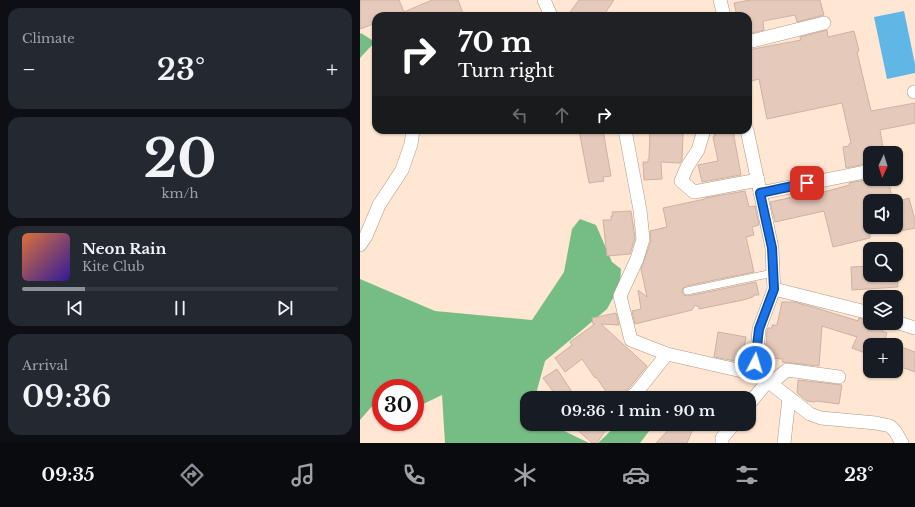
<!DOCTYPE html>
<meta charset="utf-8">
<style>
body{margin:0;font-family:"Libre Baskerville",serif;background:#242831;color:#f1f3f6;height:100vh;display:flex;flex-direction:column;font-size:15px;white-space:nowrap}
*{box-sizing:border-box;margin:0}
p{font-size:13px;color:#9ea1a6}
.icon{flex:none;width:22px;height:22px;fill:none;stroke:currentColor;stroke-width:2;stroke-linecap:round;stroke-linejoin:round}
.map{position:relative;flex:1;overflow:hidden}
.details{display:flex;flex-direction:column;gap:8px;padding:8px;background:#0d0f14;width:360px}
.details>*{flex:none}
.banner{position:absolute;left:12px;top:12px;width:380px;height:122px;border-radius:12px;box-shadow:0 1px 3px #0004;background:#202124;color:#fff;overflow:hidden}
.needle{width:26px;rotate:184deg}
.controls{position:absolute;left:503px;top:146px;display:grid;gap:8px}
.controls a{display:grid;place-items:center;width:40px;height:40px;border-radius:8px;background:#171b24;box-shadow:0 1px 3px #0004;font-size:20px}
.speed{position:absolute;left:12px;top:379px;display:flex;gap:8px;font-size:20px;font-weight:700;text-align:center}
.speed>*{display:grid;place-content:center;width:52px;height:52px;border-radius:50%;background:#171b24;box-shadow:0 1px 3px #0004;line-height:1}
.speed .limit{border:6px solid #d22;background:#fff;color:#111}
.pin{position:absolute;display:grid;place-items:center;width:34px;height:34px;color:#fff;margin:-17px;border-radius:8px;box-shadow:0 2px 6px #0006}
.me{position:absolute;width:44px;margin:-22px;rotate:5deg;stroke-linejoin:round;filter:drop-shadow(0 0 3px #0008)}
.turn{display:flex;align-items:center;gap:14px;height:84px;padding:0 20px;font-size:18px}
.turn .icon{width:52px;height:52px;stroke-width:2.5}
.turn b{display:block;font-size:28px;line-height:34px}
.lanes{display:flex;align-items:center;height:38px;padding:0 20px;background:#0003;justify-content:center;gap:20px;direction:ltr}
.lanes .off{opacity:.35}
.big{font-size:30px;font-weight:600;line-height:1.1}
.details .tile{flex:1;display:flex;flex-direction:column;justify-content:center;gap:6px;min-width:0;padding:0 14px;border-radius:12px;background:#242831}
.details .dial{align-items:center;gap:0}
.dial b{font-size:52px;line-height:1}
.song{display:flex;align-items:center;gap:12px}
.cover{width:48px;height:48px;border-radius:6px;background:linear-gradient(135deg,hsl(20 70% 55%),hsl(250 70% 35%))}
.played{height:4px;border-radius:2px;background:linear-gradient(90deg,#8c9099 20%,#363941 20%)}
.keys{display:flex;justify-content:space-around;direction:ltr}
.heat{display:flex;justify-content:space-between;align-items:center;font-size:22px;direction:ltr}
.trip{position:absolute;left:160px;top:391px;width:236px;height:40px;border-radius:12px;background:#171b24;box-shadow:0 1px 3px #0004;font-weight:600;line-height:40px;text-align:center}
.menu{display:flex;height:64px;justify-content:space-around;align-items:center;background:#090b0e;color:#9ea1a6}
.menu .icon{width:28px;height:28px}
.menu .selected{color:#8c9099}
.menu b{font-size:18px;color:#f1f3f6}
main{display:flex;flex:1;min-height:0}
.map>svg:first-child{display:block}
.forest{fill:#76bd85}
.water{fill:#60b7e6}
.building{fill:#e5cabb;stroke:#ccb2a3}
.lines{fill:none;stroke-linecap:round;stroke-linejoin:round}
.service-casing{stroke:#ae9886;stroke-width:8}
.minor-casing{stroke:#ae9886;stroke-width:14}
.service{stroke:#fff;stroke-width:7}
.minor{stroke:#fff;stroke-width:13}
.route-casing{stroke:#114b97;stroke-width:10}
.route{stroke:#1a73e8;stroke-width:7}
</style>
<main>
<section class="details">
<div class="tile"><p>Climate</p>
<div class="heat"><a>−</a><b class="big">23°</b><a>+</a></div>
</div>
<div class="tile dial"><b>20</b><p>km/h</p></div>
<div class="tile">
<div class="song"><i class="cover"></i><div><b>Neon Rain</b><p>Kite Club</p></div></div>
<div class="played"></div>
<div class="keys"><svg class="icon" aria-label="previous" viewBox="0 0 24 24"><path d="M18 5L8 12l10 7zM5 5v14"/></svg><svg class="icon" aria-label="pause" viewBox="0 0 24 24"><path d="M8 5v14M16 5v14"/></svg><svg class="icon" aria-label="next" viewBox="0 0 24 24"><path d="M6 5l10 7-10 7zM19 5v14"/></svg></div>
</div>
<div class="tile"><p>Arrival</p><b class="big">09:36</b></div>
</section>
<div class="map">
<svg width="555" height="443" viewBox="0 0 555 443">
<rect width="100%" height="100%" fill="#ffe7d3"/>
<!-- forest -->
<g class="forest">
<path d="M1 33 15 42 0 58V34Z"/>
<path d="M220 219 236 225 252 262 261 269 260 285 247 309 185 361 177 390 181 398H167V424H195L196 427 229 443H85L82 395 57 407 55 405V388H21V396L0 420V279L75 311 172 320 204 272 212 229Z"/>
<path d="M258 424H289L290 430 280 443H238Z"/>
</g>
<!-- water -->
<path class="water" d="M544 11 555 64V73L527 79 514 17Z"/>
<!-- building -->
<g class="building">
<path d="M0 0H39L44 12 72 0H98L104 16H16V23L0 29Z"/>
<path d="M219 0H254L243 16H207Z"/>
<path d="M390 0H460L464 15 437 22 435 15 403 21 404 30 388 34V16H377L374 3Z"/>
<path d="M467 30 468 37 494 31 499 51 497 52 511 111 555 103V123L520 130 524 153H510V163L486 168 483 147 489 146V144L491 143 482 103 407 119 399 79 388 82V50L441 40 440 37Z"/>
<path d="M219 130H243L251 176 243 177 244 181 229 183Z"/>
<path d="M290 130H322V134H323L322 160 320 163 301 162 302 179 284 180 283 162H288V159H289Z"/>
<path d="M373 131 381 175 342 182 338 165 358 161 353 137 355 136 354 134Z"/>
<path d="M511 179H528L532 197 510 201V238L473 247 464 211 415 222 410 202 452 193V195L490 185 489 183Z"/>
<path d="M385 191 389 207 395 206 399 225 392 227 394 235 386 237 394 272 326 286 323 288 322 292 324 295 328 296 396 282 399 295H394L393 297 383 300 339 309V307L335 305 332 310 275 324 272 311 281 309 278 290 287 297 281 269 291 241 290 231 307 227 303 208 345 199V198Z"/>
<path d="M549 198 555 220V228L536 232V202Z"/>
<path d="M271 211 275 238 270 254 247 256 243 220H251V216H253L252 212Z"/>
<path d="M510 266V275H537L538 287 492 290 491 267Z"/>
<path d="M422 302H434L453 307 498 321 499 318 508 321 510 323H525L522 331 527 333 523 345H510V355L492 348 497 337 462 326 459 366 422 362 423 359 409 358V348H406L407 331 408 328H412V325H417Z"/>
<path d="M256 313 259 325 241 324 287 366 270 387 263 393 256 392 250 397 236 377 235 378 222 359 205 372 195 358 212 345 210 342 235 324H233L232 318Z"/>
<path d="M358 332 386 337 381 362 354 357Z"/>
<path d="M536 345 555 352V372L536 365Z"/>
<path d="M197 369 216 398H198L183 378Z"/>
<path d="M438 380 482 385 479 404 456 401 455 402 447 401 437 393Z"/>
<path d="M211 424H250L237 443H232Z"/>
<path d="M314 424H335L327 443H296Z"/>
</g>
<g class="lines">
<defs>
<path id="service" d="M327 291 413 273"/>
<g id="minor">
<path d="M184 0 191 16"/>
<path d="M360 0 364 16"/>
<path d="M388 42 464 23"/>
<path d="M554 92H555"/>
<path d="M265 130 280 210 283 239 277 259 260 296 271 340 307 354 395 374"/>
<path d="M344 130 338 150 327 167 321 181 334 192 398 180"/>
<path d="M387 130 412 248 413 273 414 289 399 329 395 374 414 386 450 414 461 418 516 423 530 426 535 431 542 443"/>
<path d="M400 193 510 171"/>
<path d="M0 245 6 236 19 205 42 170 51 144 53 130"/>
<path d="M414 289 510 313"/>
<path d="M536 322 555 328"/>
<path d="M410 384 427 370 479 377"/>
<path d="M269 398 276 393 307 354"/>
<path d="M389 404 407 382"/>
<path d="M362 443V438L374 424"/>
<path d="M424 443 429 398"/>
</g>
</defs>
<!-- service casing -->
<use href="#service" class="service-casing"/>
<!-- minor casing -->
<use href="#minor" class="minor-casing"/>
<!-- service -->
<use href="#service" class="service"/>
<!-- minor -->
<use href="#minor" class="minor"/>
</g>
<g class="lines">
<defs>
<path id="route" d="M395 363 399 329 414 289 412 248 400 193 447 183"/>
</defs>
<!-- route casing -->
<use href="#route" class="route-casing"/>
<!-- route -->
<use href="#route" class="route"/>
</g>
</svg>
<div class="controls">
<a><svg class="needle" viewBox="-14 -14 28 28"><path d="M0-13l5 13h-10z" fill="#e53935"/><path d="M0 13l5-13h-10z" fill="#9ea1a6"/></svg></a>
<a><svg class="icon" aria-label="sound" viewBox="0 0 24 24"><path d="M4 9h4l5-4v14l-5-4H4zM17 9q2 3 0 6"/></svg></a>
<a><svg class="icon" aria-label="search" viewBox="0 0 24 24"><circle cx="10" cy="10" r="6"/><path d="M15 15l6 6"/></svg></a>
<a><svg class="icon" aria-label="layers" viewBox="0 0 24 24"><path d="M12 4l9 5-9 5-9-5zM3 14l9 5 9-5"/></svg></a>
<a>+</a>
</div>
<div class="speed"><div class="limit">30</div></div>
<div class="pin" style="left:447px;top:183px;background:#d93025"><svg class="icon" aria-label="arrive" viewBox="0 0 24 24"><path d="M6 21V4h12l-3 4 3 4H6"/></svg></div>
<svg class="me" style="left:395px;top:363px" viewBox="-20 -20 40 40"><circle r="17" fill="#1a73e8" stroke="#fff" stroke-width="3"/><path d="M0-11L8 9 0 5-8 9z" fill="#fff"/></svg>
<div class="trip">09:36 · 1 min · 90 m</div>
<div class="banner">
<div class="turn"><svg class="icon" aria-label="right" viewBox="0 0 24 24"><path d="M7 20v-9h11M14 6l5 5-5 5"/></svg><div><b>70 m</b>Turn right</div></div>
<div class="lanes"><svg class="icon off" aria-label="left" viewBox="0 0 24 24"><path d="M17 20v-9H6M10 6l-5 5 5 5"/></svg><svg class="icon off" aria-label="ahead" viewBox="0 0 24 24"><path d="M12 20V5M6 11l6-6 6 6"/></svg><svg class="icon" aria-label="right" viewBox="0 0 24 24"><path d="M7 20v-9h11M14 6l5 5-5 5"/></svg></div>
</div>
</div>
</main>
<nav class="menu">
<b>09:35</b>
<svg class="icon selected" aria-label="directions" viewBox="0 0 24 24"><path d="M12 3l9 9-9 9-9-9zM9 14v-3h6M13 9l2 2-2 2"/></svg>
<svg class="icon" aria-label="music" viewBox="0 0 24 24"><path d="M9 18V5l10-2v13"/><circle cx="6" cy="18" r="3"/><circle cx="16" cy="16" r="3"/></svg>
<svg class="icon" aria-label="phone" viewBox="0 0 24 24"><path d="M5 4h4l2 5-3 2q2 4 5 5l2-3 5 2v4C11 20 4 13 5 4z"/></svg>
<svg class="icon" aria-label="climate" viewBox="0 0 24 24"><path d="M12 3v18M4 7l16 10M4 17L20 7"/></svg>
<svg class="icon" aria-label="car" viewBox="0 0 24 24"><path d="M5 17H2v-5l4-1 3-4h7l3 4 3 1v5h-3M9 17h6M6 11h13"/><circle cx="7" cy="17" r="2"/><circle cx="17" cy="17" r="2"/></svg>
<svg class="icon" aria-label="filters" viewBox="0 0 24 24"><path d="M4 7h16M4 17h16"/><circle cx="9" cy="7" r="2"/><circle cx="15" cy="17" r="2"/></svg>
<b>23°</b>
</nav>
